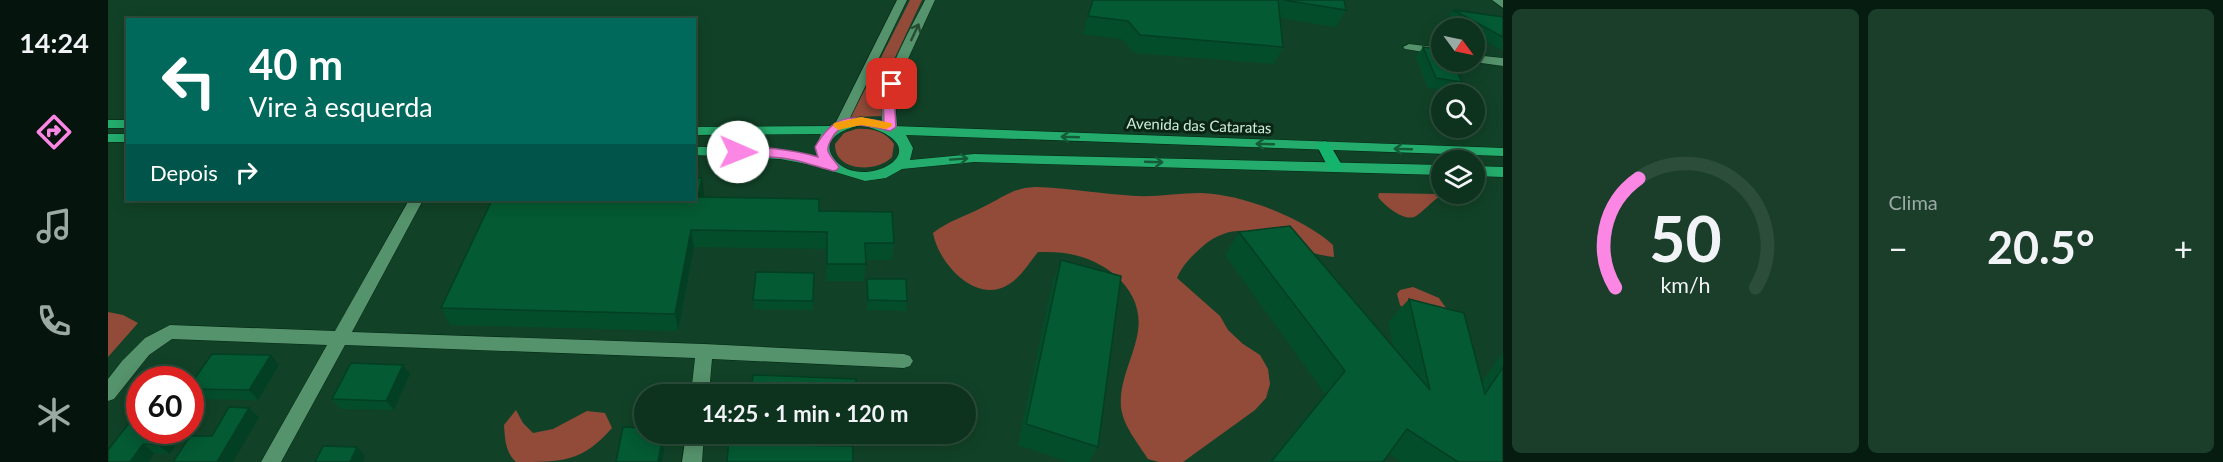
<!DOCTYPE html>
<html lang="pt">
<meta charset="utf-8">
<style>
body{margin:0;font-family:Lato,sans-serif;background:#1b3e2a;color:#f1f3f6;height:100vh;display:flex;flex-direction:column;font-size:22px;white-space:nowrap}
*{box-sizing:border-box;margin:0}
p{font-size:20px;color:#9aaaa4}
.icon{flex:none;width:33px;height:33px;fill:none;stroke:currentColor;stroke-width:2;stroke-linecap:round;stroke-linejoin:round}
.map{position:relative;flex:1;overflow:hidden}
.details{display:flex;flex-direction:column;gap:9px;padding:9px;background:#071c10;width:720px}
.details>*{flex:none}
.guide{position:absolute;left:18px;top:18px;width:570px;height:183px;border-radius:0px;box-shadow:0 3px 15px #0003,0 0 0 2px #2d4d3b;background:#00695c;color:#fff;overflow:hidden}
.needle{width:39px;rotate:123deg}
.controls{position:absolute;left:1323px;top:18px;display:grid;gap:12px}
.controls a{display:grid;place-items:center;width:54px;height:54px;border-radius:50%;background:#0d321d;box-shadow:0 3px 15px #0003,0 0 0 2px #2d4d3b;font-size:30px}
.speed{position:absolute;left:18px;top:366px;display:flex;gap:12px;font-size:30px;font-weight:700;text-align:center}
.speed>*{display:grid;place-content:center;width:78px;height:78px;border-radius:50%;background:#0d321d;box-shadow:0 3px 15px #0003,0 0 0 2px #2d4d3b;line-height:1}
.speed .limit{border:9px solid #d22;background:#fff;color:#111}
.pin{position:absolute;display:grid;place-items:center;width:51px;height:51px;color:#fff;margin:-26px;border-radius:12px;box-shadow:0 3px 9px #0006}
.me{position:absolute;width:66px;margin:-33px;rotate:91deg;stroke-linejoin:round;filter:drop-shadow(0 0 4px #0008)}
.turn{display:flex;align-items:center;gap:21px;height:126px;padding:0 24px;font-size:27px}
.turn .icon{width:78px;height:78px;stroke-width:2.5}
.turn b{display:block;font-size:42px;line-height:51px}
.then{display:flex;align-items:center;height:57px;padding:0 24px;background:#0003;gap:12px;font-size:22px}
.big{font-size:45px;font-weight:700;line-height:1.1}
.details .widget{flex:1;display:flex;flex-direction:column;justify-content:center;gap:9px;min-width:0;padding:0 21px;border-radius:9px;background:#1b3e2a}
.details .dial{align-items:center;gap:0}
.dial svg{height:156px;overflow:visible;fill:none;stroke:#2d4d3b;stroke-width:7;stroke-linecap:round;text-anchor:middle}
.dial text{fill:#f1f3f6;stroke:none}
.heat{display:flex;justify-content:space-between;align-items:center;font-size:33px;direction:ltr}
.details .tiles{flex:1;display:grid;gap:9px;grid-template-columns:repeat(2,1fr)}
.trip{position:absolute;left:526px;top:384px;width:342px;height:60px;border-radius:30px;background:#0d321d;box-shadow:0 3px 15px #0003,0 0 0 2px #2d4d3b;font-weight:700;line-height:60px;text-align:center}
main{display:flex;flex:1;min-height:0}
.tab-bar{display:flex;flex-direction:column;width:108px;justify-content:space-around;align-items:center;background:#05140c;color:#9aaaa4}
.tab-bar .icon{width:42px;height:42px}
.tab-bar .selected{color:#fc86e4}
.tab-bar b{font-size:27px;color:#f1f3f6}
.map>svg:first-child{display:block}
.green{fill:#924b39}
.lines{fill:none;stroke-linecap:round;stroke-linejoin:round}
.minor-casing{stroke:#042613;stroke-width:1}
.tertiary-casing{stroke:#042613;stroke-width:1}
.primary-casing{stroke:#042613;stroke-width:1}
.trunk-casing{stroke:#042613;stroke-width:2}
.minor{fill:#55936c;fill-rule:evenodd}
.tertiary{fill:#55936c;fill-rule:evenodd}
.primary{fill:#24ac6d;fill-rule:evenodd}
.trunk{fill:#14b46d;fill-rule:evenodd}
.wall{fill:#034d2b}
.shaded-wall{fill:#033f23}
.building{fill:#045a32;stroke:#033f23;stroke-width:1.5}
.oneway{stroke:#254c33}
.oneway2{stroke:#155b38}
.route{fill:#fc86e4;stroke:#a45794;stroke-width:1.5}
.slow{fill:#f59e0b}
.labels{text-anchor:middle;stroke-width:6;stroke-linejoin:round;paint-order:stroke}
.street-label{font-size:15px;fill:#cfeed9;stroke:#0b2515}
</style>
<main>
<nav class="tab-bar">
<b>14:24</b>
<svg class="icon selected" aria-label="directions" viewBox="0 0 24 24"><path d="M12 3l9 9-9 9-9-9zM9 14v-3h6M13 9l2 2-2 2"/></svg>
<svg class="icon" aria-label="music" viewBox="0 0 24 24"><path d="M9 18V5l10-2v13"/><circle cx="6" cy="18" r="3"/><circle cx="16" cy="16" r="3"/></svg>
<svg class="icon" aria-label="phone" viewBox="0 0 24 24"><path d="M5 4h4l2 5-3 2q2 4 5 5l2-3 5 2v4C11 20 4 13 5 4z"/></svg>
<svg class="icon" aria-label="climate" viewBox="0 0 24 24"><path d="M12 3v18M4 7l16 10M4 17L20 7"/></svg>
</nav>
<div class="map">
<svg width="1395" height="462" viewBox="0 0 1395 462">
<rect width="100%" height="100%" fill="#114227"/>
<!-- green -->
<g class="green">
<path d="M802 0H814L774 85 773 103 777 116 743 117Z"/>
<path d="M748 129C763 128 777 131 786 144L784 157C769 173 726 172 727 144L736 133Z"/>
<path d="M927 187C961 188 994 194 1028 196 1050 197 1071 193 1093 193 1134 194 1195 218 1225 245L1226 257C1179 253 1141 208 1095 246 1084 256 1075 264 1069 278L1112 316 1120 330 1135 344 1152 355 1160 369 1162 384 1158 398 1147 410 1075 462H1051L1040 459C1030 443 1015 426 1013 407 1011 380 1026 357 1030 331 1036 290 999 261 962 254 952 252 940 252 930 252 920 264 912 279 898 286 866 303 830 262 825 233 840 221 858 216 875 207 895 198 903 188 927 187Z"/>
<path d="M1271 193 1330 194 1331 197C1322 203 1316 211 1308 216 1297 223 1276 205 1270 197Z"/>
<path d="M1305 287 1331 298 1340 311H1298L1292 305 1289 294 1292 290Z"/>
<path d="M0 312 15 315 30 323 0 357Z"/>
<path d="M408 410 415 423 425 433 445 429 479 411 497 413 504 428C474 462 455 462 408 462 397 452 397 438 396 425Z"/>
</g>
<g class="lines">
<defs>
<g id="minor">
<path d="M1384 0H1395V8Z"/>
<path d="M1301 44 1334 48V55L1297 49 1295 47Z"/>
<path d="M1366 55 1395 58V66L1366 62Z"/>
<path d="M301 200H315L244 332 596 344 796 354 802 356 805 361 802 366 796 368 604 359 601 394H583L587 358 237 345 173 462H153L219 345 64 339 41 355 6 399 0 401V379L14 361 37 338 62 325 227 331Z"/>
<path d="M578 434H596L594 462H574Z"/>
</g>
<g id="tertiary">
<path d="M789 0H799L739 124 738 127H728L727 124Z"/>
<path d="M817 0H827L794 72 787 96 789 127 787 130H777C762 96 802 31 817 0Z"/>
</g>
<g id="primary">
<path d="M753 117 785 126 1395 148V156L798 135 805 148 802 160 866 154 1334 165V175L866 162 794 169 778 178 757 181 704 165 672 159 586 155V147C629 147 671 147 712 158L708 146 713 134 586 135V127L723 126ZM753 125C840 147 755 194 727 160 710 139 736 129 753 125Z"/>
<rect x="0" y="120" width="20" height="8"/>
<rect x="0" y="134" width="20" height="8"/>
<path d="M1366 166 1395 167V177L1366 176Z"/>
</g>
<path id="trunk" d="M1216 141 1221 143 1235 167 1232 171H1222L1209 146Z"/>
</defs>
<!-- minor casing -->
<use href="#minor" class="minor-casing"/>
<!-- tertiary casing -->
<use href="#tertiary" class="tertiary-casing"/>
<!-- primary casing -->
<use href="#primary" class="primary-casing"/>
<!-- trunk casing -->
<use href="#trunk" class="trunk-casing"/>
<!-- minor -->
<use href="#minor" class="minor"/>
<!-- tertiary -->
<use href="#tertiary" class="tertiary"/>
<!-- primary -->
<use href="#primary" class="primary"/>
<!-- trunk -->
<use href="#trunk" class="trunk"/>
</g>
<!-- wall -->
<g class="wall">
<path d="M984 0H1236L1238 10 1228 27 1172 18 1175 47 1166 64 1026 53 1014 39 975 34Z"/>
<path d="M1345 10 1395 17V51L1366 35V28H1354L1338 20Z"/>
<path d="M1315 47 1354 82 1347 92 1320 88 1308 57Z"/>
<path d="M596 195V197L711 211 786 243 784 260H758L756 281H718L719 249 586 247 570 331 342 325 333 308Z"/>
<path d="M1131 232 1285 346 1280 322 1301 299 1374 382 1395 352V462H1293L1281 454 1275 462H1161L1217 394 1117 255Z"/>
<path d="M953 260 990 447 981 462H960L910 445 944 284Z"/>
<path d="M706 273 705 310 646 309 645 300Z"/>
<path d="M759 279 799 301 798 311 759 310Z"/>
<path d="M171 365 150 400 90 399 82 392V385Z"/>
<path d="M302 374 286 410 232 409 224 399Z"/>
<path d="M32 409 77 430 62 454 46 453 0 462Z"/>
</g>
<!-- shaded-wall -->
<g class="shaded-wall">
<path d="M594 178 596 195 592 214 590 197Z"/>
<path d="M583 230 586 247 570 331 567 314Z"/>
<path d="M163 355 171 365 150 400 141 390Z"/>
<path d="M295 365 302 374 286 410 278 401Z"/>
<path d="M141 408 151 417 125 462H109Z"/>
<path d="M82 409 88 414 82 422Z"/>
<path d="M59 430H77L62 454 50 445Z"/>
<path d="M555 434H557L558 438 554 462H550Z"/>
<path d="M35 444 46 453 41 462H22Z"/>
<path d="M249 447 257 456 255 462H242Z"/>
</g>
<!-- building -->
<g class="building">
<path d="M985 0H1170L1175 47 1032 35 1020 21 980 16Z"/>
<path d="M1175 0H1236L1238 10Z"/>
<path d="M1345 10 1395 17V37Z"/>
<path d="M1315 47 1334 50V62H1344L1354 82 1328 78Z"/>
<path d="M586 178H594L590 197 711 199V211L784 212 786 243H757L758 264H719V232L583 230 567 314 333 308 384 200H586Z"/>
<path d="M1182 226 1322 390 1301 299 1356 313 1377 394 1395 367V462H1350L1299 429 1275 462H1163L1237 371 1131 232Z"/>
<path d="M953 260 1013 276 990 447 918 424Z"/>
<path d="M648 272 706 273 705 301 645 300Z"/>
<path d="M759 279H798L799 301 760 300Z"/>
<path d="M104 354 163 355 141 390 82 389V385Z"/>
<path d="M243 363 295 365 278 401 224 399Z"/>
<path d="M645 375 748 379V394H643Z"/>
<path d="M121 407 141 408 109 462H65L82 436H104Z"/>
<path d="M32 409V430H59L50 445 35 444 22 462H0V450Z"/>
<path d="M515 427 537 428V434H555L550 462H508Z"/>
<path d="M640 434H682L681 445 745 446V462H619L621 438 639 439Z"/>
<path d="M215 446 249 447 242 462H207Z"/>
</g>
<!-- one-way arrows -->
<defs><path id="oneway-shaft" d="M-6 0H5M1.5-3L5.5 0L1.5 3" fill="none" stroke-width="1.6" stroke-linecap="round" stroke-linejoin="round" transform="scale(1.5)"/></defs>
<use class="oneway" href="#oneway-shaft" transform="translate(807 32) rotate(-65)"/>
<g class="oneway2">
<use href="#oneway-shaft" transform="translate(962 137) rotate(-178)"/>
<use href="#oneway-shaft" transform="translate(1157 144) rotate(-178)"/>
<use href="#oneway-shaft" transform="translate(1295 149) rotate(-178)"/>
<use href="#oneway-shaft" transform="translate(851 159) rotate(-4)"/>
<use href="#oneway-shaft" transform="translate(1046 162) rotate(2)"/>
</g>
<!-- route -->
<path class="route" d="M784 81 790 84 786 96 788 127 782 131C765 127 735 117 724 138 722 142 719 146 720 151 722 157 728 162 731 167L729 170 725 171C703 165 684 157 660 157 650 157 631 160 624 152 636 141 694 152 710 157L707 147C726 114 741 115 776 122L775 96 779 84Z"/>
<!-- slow -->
<path class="slow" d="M753 117 783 123 784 126 778 129 753 125 730 130 725 126 726 123Z"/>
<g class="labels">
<!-- street labels -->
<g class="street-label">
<text transform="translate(1091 126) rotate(2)" y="5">Avenida das Cataratas</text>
</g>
</g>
</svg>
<div class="controls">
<a><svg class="needle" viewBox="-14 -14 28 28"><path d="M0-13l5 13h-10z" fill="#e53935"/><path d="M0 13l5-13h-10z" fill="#9aaaa4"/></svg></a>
<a><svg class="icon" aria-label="search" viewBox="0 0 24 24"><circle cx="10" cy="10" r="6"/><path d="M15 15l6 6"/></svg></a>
<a><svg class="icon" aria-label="layers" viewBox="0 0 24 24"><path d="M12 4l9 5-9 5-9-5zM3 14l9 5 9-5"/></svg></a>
</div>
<div class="speed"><div class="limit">60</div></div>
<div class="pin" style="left:784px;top:84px;background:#d93025"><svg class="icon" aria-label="arrive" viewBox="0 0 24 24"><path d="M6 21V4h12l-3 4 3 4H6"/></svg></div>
<svg class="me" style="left:630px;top:152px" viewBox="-20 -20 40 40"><circle r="19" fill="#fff"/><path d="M0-13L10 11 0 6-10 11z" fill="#fc86e4"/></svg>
<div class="trip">14:25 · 1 min · 120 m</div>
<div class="guide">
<div class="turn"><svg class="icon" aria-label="left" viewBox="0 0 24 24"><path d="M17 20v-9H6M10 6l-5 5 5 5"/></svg><div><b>40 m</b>Vire à esquerda</div></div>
<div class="then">Depois<svg class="icon" aria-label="right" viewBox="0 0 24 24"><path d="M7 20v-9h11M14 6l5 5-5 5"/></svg></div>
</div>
</div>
<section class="details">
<div class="tiles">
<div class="widget dial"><svg viewBox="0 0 100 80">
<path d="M14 69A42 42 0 1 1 86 69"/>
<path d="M14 69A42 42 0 0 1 26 13" stroke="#fc86e4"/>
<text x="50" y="56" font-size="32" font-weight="700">50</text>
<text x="50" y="72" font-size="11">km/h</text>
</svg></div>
<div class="widget"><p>Clima</p>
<div class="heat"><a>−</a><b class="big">20.5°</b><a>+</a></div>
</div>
</div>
</section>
</main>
